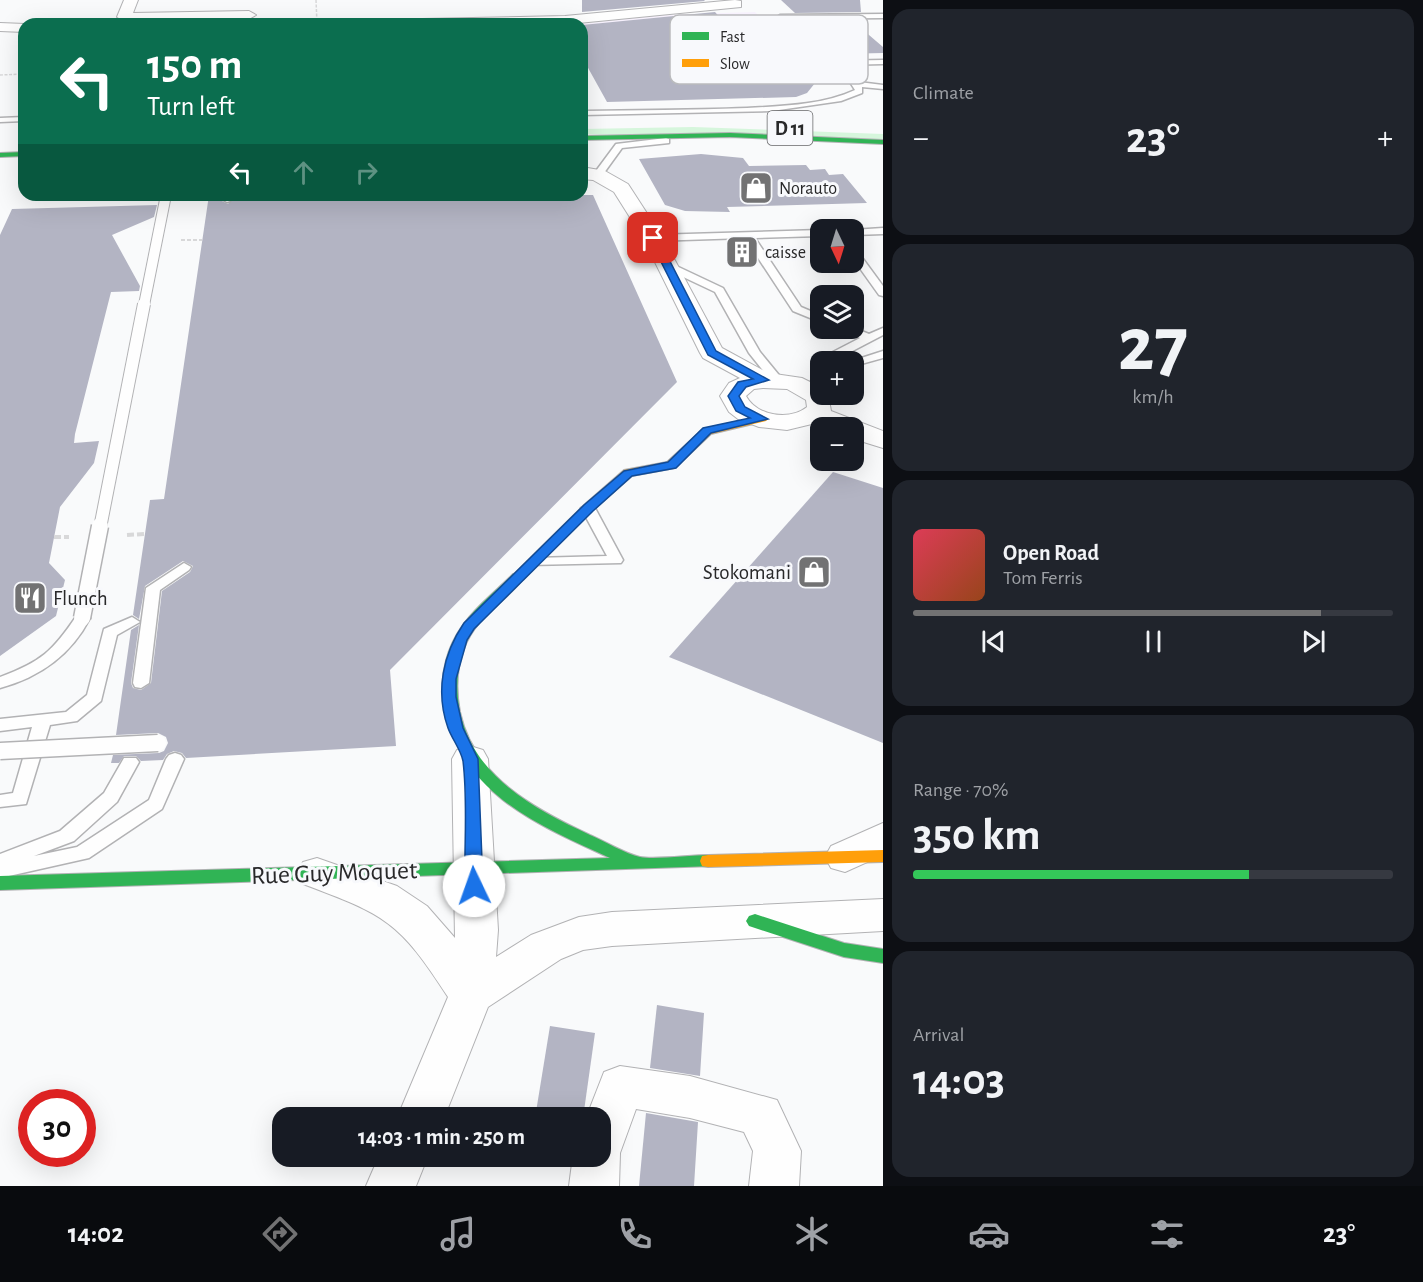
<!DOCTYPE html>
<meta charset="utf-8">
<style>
body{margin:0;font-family:"Alegreya Sans",sans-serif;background:#20242c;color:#f1f3f6;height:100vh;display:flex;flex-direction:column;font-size:22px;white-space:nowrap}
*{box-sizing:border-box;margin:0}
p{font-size:20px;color:#9ea1a6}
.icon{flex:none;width:33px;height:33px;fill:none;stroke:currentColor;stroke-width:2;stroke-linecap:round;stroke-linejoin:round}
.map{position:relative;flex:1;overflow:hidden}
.sheet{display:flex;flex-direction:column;gap:9px;padding:9px;background:#0d0f14;width:540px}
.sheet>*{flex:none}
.banner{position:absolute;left:18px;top:18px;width:570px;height:183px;border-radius:18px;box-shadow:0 6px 24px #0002;background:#0b6e4f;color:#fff;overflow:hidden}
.needle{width:39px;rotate:176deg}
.buttons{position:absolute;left:810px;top:219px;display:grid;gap:12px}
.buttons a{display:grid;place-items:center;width:54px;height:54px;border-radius:12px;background:#171b24;box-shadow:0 6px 24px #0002;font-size:30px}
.speed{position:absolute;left:18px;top:1089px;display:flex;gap:12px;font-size:30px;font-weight:700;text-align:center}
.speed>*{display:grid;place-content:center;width:78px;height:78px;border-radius:50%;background:#171b24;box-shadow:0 6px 24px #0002;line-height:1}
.speed .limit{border:9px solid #d22;background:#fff;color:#111}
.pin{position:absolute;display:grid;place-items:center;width:51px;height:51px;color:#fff;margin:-26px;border-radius:12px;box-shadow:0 3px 9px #0006}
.me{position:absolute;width:66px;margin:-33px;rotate:357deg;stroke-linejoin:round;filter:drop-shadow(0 0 4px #0008)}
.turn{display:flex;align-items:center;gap:21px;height:126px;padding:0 30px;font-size:27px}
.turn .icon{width:78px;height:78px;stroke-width:2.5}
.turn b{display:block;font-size:42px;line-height:51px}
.lanes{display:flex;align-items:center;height:57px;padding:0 30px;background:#0003;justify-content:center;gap:30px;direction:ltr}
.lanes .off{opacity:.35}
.big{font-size:45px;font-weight:600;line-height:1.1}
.sheet .card{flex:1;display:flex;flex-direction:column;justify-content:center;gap:9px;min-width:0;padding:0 21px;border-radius:18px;background:#20242c}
.sheet .dial{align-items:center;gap:0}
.dial b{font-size:78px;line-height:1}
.song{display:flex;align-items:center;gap:18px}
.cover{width:72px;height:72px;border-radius:9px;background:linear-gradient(135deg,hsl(350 70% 55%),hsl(20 70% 35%))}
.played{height:6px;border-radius:3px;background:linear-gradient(90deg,#727273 85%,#363941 85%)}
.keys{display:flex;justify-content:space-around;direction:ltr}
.heat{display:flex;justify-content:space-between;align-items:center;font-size:33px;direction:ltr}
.charge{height:9px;border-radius:4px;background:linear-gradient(90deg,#34c759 70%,#363941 0)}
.trip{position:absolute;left:272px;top:1107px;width:339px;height:60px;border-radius:18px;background:#171b24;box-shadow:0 6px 24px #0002;font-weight:600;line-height:60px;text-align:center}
.dock{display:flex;height:96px;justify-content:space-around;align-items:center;background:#090b0e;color:#9ea1a6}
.dock .icon{width:42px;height:42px}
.dock .selected{color:#727273}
.dock b{font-size:27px;color:#f1f3f6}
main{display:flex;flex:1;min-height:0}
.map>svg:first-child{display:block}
.education{fill:#f7f1fd}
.green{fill:#d6f6dc}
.building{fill:#b3b4c3}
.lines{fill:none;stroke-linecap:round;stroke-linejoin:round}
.lane-casing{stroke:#b2b2b4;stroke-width:3}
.street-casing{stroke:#b2b2b4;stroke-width:2}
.fast-casing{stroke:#b2b2b4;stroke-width:2}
.slow-casing{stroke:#b2b2b4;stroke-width:2}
.path-far2{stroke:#d8d8d9;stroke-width:1.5;stroke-dasharray:3 1.5;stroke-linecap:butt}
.path-far1{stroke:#d8d8d9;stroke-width:2;stroke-dasharray:4 2;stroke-linecap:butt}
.path{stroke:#d8d8d9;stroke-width:4;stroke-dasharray:7 3;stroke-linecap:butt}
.lane{fill:#fefefe;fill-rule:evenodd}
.street{fill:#fefefe;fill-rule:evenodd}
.fast{fill:#30b455;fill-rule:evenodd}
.slow{fill:#ff9f0a;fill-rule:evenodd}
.lane-bridge-far2-casing{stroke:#b2b2b4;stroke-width:12;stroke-linecap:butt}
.lane-bridge-far1-casing{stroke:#b2b2b4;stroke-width:14;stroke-linecap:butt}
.lane-bridge-casing{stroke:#b2b2b4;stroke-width:19;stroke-linecap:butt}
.lane-bridge-far2{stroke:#fefefe;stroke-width:10}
.lane-bridge-far1{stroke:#fefefe;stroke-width:12}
.lane-bridge{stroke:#fefefe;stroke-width:16}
.route{fill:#1a73e8;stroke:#114b97;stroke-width:1.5}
.labels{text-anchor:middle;stroke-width:6;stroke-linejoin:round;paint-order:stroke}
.far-poi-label{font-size:18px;fill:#29292a;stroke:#f8f9fc;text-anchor:start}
.shield{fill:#f8f9fc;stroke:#676769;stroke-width:1.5}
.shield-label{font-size:20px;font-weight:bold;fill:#29292a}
.poi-label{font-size:21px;fill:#29292a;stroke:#f8f9fc;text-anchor:end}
.near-street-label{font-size:26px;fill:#29292a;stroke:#f8f9fc}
.key{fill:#f8f9fc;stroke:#babbbd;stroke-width:1.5}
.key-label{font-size:16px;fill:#29292a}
</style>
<main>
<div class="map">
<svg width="883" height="1186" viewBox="0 0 883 1186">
<rect width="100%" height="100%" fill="#f9fafb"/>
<!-- education -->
<path class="education" d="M755 12 801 59 615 63 582 56V24L660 15Z"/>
<!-- green -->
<path class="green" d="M693 127 883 134V139L582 134V129Z"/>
<!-- building -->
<g class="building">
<path d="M582 0H704L705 1 582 12Z"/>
<path d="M781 0H860L861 12 795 13Z"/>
<path d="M715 12 761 63 818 61 828 67 807 93 796 97 607 102 582 57V25Z"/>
<path d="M861 20 862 29 883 47V53L839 54 804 21Z"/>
<path d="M701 154 743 158 749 166 806 165 810 170 825 169 829 175 843 174 867 203 727 207 730 212 685 211 665 205 639 159Z"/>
<path d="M209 195H221L220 200 228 204 235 195H593L677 382 390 670 396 746 186 758 182 753 174 751 167 754 163 760 141 761 136 756H124L119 763H111L113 755 159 753 164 751 168 743 166 737 158 733 116 735 131 630 139 625 131 683 133 688 141 690 151 683 162 591 190 572 193 566 183 561 145 586 139 619 133 615 150 500 164 499Z"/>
<path d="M157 205 154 217 112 235 140 286 139 291 111 292 75 434 74 443 99 441 94 463 60 507 49 563 65 580 56 616 0 656V235L12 209Z"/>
<path d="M833 472 883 488V743L669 657Z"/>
<path d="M657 1005 704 1013 700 1076 650 1068Z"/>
<path d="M550 1026 595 1033 583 1118H535Z"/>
<path d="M646 1113 698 1122 694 1186H639Z"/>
</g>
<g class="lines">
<defs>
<g id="lane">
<path d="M883 14V18L786 19 833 61 883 60V64L840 65 852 73 859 82 883 85V89L862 87V93L841 101 772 111 582 115V111C637 110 692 110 747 108 783 106 822 105 855 90L846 76 819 59 777 17 780 15Z"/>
<path d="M24 117V121L0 122V118Z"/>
<path d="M666 138 669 139V143L622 148 601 177 593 175 616 144Z"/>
<path d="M223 195H233L230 201 227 202 222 199Z"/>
<path d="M883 228V234L854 235 852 230Z"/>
<path d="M820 230V236L755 238 801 307 820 315V322L793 311 745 238 653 241 648 238 653 235Z"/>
<path d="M854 251 858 252 883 286V296L879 295 854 260Z"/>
<path d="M662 263H670L723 288 760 352 783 380 781 383H773L749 353 715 292 662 267Z"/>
<path d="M840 328H854L869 334 883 328V335L841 357V362H829L831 353 860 338Z"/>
<path d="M883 351V358L854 366V362H849Z"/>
<path d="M820 369 819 392 817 395H809L807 392 814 373Z"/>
<path d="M588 504 595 508 623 560 621 563 529 565 527 562 534 558 607 556 581 508Z"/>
<path d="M184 563 191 567 189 570 160 590 149 683 141 688 135 687 133 683 146 588Z"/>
<path d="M82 613 90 618C71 655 40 677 0 688V677C41 662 53 651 77 615Z"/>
<path d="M132 617 140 622 117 635 101 701 77 721 50 725 26 804 0 807V795L13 793 32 727 0 731V719L66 712 87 695 104 629Z"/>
<path d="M175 753 181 755 184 759 162 809 89 858 0 878V854L60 831 104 793 124 758H136L139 762 117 802 74 841 34 856 77 847 149 800 166 759 169 755Z"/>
</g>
<g id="street">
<path d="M124 0H138L133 13 249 11 256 15 249 19 124 21 117 17Z"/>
<path d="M735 0 741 1V7L568 24H365L372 20 565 16Z"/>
<path d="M0 23 25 24 24 32 0 31Z"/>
<path d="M582 167 605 171 628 184 663 238 722 348 768 373 802 378 820 387V394H828L831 411 883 431V448L854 439V428H825L816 423 787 430 759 427 738 419 729 412 720 396 729 383 740 378 703 358 700 353 643 238 614 192 593 180 582 179ZM763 388 787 389 806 400 807 407C789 421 757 416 746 396L754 389Z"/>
<path d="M470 746 483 750 488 759 498 930 496 957 531 935 579 917 612 912 883 899V931L612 946 583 950 561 959 488 1007 444 1118H397L448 997C399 921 386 915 303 884L297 873 303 862 317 858 397 886 427 906 455 938 452 759 457 750Z"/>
<path d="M883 823V855L845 872 831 868 825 857 831 846Z"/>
<path d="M620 1066 690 1076 777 1100 801 1151 799 1186H749L753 1151 744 1132 690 1118 636 1109 620 1153 619 1186H569L573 1156H600V1118H586L604 1072Z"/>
<path d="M379 1156H428L416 1186H366Z"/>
</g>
<g id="fast">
<path d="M730 133 883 140V144L730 137 582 140V136Z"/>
<path d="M24 152V156L0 157V153Z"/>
<path d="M518 573 525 577C505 603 475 617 464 649 456 670 456 691 460 712 474 777 534 809 590 835 604 841 626 854 640 857 655 860 690 855 708 855L714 856 716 861 714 866 0 890V876L610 858C538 825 462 794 445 709 439 684 444 656 457 634 471 610 494 593 513 574Z"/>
<path d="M755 914 844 943 883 949V963L844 957 749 926 746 921 749 916Z"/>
</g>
<g id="slow">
<path d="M762 416 768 419 766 421 711 434 675 468 632 476 592 511 523 580H513L511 577 584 505 624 470 667 462 703 429Z"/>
<path d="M883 850V862L708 867 702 866 700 861 702 856 708 855Z"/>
</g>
</defs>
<!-- lane casing -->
<use href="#lane" class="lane-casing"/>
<!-- street casing -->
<use href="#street" class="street-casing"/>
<!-- fast casing -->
<use href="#fast" class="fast-casing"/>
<!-- slow casing -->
<use href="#slow" class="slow-casing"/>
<!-- path-far2 -->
<g class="path-far2">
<path d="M316 0 317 24"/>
<path d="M0 75 24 74"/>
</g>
<!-- path-far1 -->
<path class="path-far1" d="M181 240H202"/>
<!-- path -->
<g class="path">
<path d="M127 535 144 534"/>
<path d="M54 537H69"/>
</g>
<!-- lane -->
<use href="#lane" class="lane"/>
<!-- street -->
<use href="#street" class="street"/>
<!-- fast -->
<use href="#fast" class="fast"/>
<!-- slow -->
<use href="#slow" class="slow"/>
<defs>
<path id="lane-bridge-far2" d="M144 305 166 195"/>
<path id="lane-bridge-far1" d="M100 528 144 304"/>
<g id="lane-bridge">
<path d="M82 618 100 526"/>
<path d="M0 751 158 743"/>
</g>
</defs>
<!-- lane-bridge-far2 casing -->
<use href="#lane-bridge-far2" class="lane-bridge-far2-casing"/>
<!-- lane-bridge-far1 casing -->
<use href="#lane-bridge-far1" class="lane-bridge-far1-casing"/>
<!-- lane-bridge casing -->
<use href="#lane-bridge" class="lane-bridge-casing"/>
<!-- lane-bridge-far2 -->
<use href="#lane-bridge-far2" class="lane-bridge-far2"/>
<!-- lane-bridge-far1 -->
<use href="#lane-bridge-far1" class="lane-bridge-far1"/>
<!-- lane-bridge -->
<use href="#lane-bridge" class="lane-bridge"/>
</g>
<!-- route -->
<path class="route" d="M653 236 658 238 716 351 769 380 746 387 739 396 745 407 768 419 711 433 676 468 632 476 593 511 474 629 467 640 456 679V697L463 728 478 759 483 886 480 891H468L465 886C464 845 468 802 463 761 461 750 452 739 448 728 435 691 443 654 464 623L584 505 624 471 668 462 703 428 750 418 736 411 728 396 738 382 753 379 708 355 649 238Z"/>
<!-- icons -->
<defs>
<symbol id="shop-square" viewBox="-11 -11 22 22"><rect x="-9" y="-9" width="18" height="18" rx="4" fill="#727273" stroke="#f8f9fc"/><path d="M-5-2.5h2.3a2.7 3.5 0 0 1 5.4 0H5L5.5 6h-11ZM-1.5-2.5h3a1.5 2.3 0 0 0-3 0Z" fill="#fff"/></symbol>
<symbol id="building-square" viewBox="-11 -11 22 22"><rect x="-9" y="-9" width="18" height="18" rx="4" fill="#727273" stroke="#f8f9fc"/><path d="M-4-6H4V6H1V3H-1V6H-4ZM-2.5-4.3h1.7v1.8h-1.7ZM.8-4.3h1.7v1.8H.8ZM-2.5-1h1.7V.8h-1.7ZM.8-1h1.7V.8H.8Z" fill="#fff"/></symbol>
<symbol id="restaurant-square" viewBox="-11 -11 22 22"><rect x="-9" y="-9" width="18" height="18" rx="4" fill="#727273" stroke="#f8f9fc"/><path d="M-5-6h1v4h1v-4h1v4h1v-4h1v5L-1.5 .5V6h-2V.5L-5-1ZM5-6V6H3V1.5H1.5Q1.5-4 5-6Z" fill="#fff"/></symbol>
</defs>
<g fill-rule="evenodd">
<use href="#shop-square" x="737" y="169" width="38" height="38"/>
<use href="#building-square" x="723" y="233" width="38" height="38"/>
<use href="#shop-square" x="795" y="553" width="38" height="38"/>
<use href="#restaurant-square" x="11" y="579" width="38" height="38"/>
</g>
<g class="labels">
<!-- far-poi labels -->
<g class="far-poi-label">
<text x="779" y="194">Norauto</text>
<text x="765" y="258">caisse</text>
</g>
<!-- shield labels -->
<rect class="shield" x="767.5" y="111" width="45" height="34" rx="4.5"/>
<g class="shield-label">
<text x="790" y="135">D 11</text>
</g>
<!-- poi labels -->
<g class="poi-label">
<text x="791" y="579">Stokomani</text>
<text x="53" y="605" text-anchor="start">Flunch</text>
</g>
<!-- near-street labels -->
<g class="near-street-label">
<text transform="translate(334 872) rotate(-2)" y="9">Rue Guy Moquet</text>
</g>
</g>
<!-- legend -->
<rect x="670" y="15" width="198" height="69" rx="9" class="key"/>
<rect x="682" y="32" width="27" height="8" fill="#30b455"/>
<rect x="682" y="59" width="27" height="8" fill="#ff9f0a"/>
<g class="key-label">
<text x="720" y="42">Fast</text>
<text x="720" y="69">Slow</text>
</g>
</svg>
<div class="buttons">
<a><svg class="needle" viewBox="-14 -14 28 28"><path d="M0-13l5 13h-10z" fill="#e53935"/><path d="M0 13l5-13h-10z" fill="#9ea1a6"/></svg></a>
<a><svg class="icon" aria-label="layers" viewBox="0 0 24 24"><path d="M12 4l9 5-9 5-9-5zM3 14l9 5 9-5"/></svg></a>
<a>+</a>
<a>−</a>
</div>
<div class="speed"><div class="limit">30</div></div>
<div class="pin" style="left:653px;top:238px;background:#d93025"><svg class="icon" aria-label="arrive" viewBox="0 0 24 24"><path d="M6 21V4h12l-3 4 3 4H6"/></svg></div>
<svg class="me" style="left:474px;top:886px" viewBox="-20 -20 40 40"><circle r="19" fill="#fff"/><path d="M0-13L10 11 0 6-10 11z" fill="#1a73e8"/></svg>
<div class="trip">14:03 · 1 min · 250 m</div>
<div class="banner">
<div class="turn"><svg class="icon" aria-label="left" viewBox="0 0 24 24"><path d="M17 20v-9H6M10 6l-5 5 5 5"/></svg><div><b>150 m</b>Turn left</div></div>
<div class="lanes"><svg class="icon" aria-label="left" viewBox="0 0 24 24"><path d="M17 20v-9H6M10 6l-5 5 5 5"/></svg><svg class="icon off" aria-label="ahead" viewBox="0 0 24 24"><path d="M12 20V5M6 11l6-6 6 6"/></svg><svg class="icon off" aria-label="right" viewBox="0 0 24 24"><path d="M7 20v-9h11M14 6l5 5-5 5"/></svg></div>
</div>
</div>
<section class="sheet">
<div class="card"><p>Climate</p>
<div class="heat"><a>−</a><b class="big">23°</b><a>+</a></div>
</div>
<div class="card dial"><b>27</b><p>km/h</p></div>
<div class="card">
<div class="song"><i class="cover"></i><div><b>Open Road</b><p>Tom Ferris</p></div></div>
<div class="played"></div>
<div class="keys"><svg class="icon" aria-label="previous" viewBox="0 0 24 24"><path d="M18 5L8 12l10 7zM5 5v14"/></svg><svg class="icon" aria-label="pause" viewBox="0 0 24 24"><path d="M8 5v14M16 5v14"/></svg><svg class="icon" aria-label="next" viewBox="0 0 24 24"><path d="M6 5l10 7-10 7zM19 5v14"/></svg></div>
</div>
<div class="card"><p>Range · 70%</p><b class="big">350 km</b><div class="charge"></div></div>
<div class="card"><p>Arrival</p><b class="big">14:03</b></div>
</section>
</main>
<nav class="dock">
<b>14:02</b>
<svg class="icon selected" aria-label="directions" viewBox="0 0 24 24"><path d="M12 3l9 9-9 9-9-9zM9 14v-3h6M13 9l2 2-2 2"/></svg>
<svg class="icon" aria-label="music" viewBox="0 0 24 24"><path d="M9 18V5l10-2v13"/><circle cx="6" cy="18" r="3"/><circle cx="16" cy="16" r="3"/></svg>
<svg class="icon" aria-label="phone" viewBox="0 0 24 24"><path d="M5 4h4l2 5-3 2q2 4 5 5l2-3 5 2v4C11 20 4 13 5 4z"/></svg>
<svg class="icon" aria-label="climate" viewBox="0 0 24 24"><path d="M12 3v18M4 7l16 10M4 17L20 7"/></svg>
<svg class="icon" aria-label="car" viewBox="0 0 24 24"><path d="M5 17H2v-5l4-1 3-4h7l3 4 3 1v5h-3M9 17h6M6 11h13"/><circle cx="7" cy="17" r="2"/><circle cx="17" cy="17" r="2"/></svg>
<svg class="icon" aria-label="filters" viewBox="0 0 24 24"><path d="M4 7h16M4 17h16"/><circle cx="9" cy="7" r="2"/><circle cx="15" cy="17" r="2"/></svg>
<b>23°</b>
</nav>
